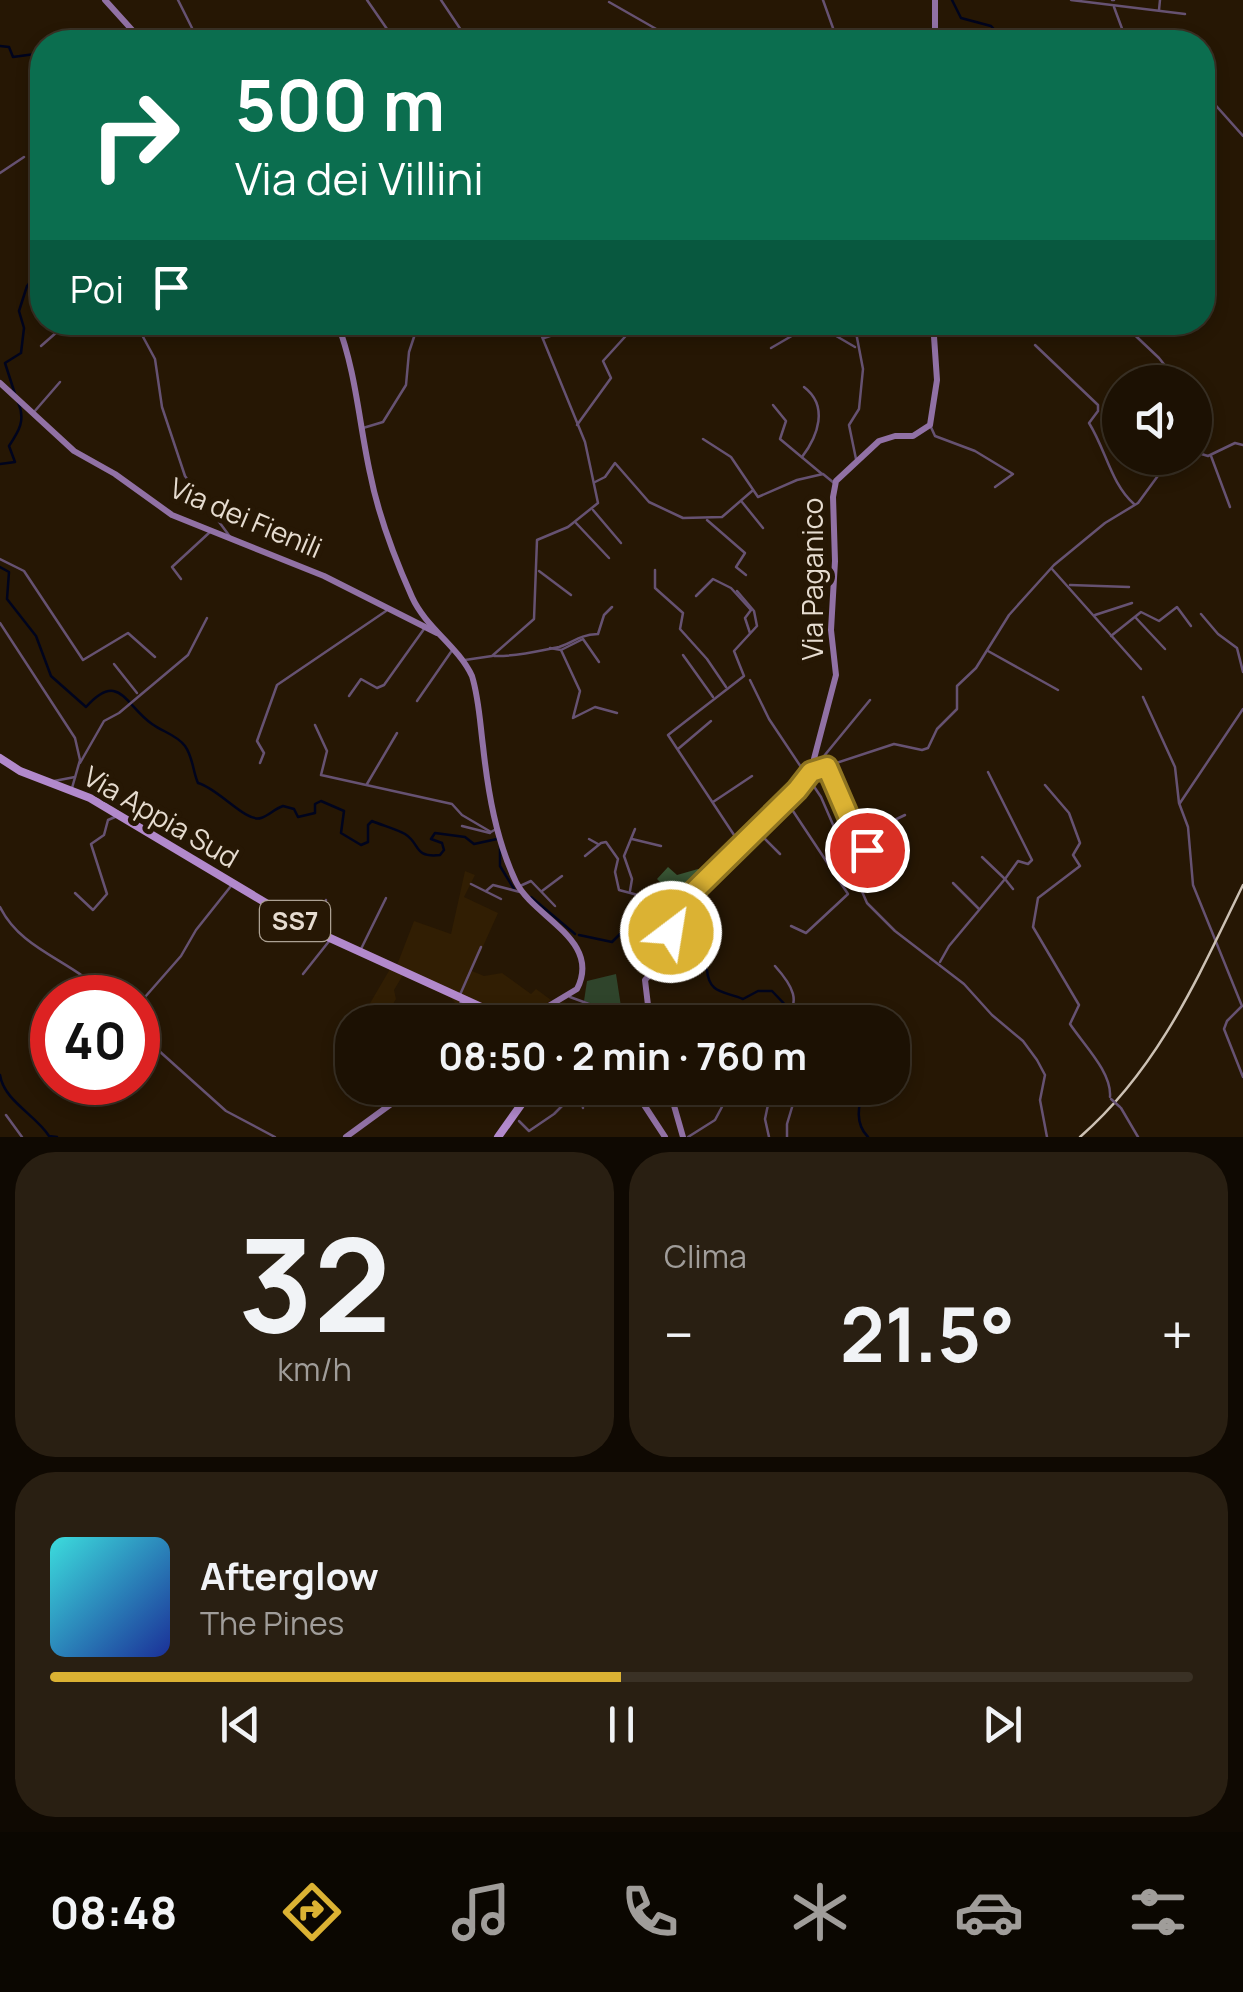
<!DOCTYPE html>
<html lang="it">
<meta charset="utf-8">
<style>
body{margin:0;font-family:Manrope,sans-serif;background:#291f12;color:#f1f3f6;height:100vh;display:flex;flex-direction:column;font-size:38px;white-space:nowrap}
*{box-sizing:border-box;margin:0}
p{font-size:32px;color:#a09d9a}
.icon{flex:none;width:55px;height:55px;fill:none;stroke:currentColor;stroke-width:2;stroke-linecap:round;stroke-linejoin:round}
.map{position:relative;height:1137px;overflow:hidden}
.panel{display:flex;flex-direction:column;gap:15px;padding:15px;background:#0f0902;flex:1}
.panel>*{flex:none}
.banner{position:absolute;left:30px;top:30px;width:1185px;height:305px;border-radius:40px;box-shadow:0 5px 15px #0003,0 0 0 2px #3a3125;background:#0b6e4f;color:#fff;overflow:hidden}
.controls{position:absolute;left:1102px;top:365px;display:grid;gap:20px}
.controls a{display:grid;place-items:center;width:110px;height:110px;border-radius:50%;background:#1c1103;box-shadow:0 5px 15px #0003,0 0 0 2px #3a3125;font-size:50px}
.speed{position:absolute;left:30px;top:975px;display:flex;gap:20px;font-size:50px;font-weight:700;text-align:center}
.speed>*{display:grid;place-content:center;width:130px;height:130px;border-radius:50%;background:#1c1103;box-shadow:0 5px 15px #0003,0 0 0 2px #3a3125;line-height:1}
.speed .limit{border:15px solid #d22;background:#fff;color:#111}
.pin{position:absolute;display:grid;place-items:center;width:85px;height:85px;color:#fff;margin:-42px;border:5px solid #fff;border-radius:50%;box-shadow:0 2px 10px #0007}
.me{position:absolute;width:110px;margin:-55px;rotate:31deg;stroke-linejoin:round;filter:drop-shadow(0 0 8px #0008)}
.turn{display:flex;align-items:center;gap:35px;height:210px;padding:0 40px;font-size:45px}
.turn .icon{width:130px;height:130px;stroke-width:2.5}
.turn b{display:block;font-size:70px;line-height:85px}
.then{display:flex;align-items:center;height:95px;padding:0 40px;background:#0003;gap:20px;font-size:38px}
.big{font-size:75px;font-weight:700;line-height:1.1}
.panel .widget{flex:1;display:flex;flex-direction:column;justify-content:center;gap:15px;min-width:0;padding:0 35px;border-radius:40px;background:#291f12}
.panel .dial{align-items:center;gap:0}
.dial b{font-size:130px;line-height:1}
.song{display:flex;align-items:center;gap:30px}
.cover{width:120px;height:120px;border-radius:15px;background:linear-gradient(135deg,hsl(180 70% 55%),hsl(230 70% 35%))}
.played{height:10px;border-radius:5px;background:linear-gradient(90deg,#dbb233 50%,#3a3125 50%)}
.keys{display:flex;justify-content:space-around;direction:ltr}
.heat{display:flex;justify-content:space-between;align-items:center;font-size:55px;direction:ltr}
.panel .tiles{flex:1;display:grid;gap:15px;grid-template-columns:1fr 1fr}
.widget:last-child{grid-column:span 2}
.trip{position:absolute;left:335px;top:1005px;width:575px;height:100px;border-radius:40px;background:#1c1103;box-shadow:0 5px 15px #0003,0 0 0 2px #3a3125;font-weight:700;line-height:100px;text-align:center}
.tab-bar{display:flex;height:160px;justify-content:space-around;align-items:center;background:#0b0701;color:#a09d9a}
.tab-bar .icon{width:70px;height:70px}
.tab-bar .current{color:#dbb233}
.tab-bar b{font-size:45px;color:#f1f3f6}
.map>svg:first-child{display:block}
.built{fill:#311e03}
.green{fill:#2f442b}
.forest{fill:#3a5735}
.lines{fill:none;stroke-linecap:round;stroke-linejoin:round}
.stream{stroke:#00041d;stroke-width:2.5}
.street{stroke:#665272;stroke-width:2.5}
.secondary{stroke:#9171a5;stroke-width:6}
.primary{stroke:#b289cc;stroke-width:8}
.rail{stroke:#ccc1b4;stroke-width:2.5}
.street-bridge{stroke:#665272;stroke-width:2.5}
.route-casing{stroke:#8e7421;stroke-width:25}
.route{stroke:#dbb233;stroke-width:18}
.labels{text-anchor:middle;stroke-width:10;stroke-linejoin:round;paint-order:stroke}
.shield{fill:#261704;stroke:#aca193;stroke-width:2.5}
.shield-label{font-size:25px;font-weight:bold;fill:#e6dcd0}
.street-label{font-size:28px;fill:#e6dcd0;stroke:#261704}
</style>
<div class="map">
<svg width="1243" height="1137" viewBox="0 0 1243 1137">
<rect width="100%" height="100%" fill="#261704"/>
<!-- built -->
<g class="built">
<path d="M465 871 475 875 464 897 498 913 472 971 484 976 502 973 531 994 536 989 551 1000 527 1019 457 1022 455 1003 451 998 403 975 394 990 396 999 386 1016 369 1005 390 969 397 965 414 921 451 934Z"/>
<path d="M562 1002 592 1008 593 1022H540L541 1015Z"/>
</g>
<!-- green -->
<path class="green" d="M616 974 622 1013 584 1001 587 981Z"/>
<!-- forest -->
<path class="forest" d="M668 867 677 875 698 869 708 875 680 905 656 897 664 886 657 879Z"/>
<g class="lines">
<!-- stream -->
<g class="stream">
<path d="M952 0 961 18 991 26 1006 42"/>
<path d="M0 46 9 47 13 57 35 54 37 59 35 71 42 77"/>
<path d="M42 122 37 130 38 141 31 143 41 158 34 185 42 214"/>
<path d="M15 394 5 363 21 353 24 328 19 311 27 286 41 269 42 253"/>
<path d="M0 464 15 462 9 446C19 431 26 420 18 402"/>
<path d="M0 567 9 572 7 599 36 636 51 676 86 707C119 670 125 705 152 724 163 732 177 735 185 746 193 757 193 772 198 783 218 788 246 823 261 818 270 815 274 809 283 806L294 809 298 817 315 813V804L321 801 344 811 341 833 361 845 368 842V825L372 821C381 825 396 829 405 834 421 844 413 858 440 855L444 850 442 843 431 839 435 833 465 837 474 844 497 839"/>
<path d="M500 845V866L514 889"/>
<path d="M531 897 575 934"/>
<path d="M579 935 612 942 635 919C673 909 685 953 707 970 709 994 724 991 743 999L758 991H772L792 1012 814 1022"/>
<path d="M0 1075C4 1101 36 1115 49 1136L57 1137"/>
<path d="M863 1088C859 1105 854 1123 868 1137"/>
</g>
<!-- street -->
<g class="street">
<path d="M178 0 199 42"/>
<path d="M367 0 396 42"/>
<path d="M441 0 469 42"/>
<path d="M823 0 838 42"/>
<path d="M1071 0 1185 14"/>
<path d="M1112 0H1114"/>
<path d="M609 2 679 42"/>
<path d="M1114 7 1127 42"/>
<path d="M1159 10 1160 0"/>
<path d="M1202 90 1243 136"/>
<path d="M0 173 24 157"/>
<path d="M135 322 155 359 162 407 185 476 231 538"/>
<path d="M611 322 624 335"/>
<path d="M854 322 863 369 859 409 849 425 856 459"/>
<path d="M1121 322 1159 358 1178 382"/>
<path d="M618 327 625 322"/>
<path d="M342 334 347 322"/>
<path d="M544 338 565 331"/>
<path d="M1035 345 1098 405V411L1089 423C1106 450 1111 484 1134 504"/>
<path d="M41 346 66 324 81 329 90 322"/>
<path d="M771 348 814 323 855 347"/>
<path d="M773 405 786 421 780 439 822 474"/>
<path d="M34 412 60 382"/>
<path d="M577 425 611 378 603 361 633 328 645 323 664 334 685 322"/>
<path d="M930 425 935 436 975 451 1013 474 995 487"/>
<path d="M363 428 383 422 406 385 409 352 419 322"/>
<path d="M703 439 731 457 758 497 797 480 823 474 834 483"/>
<path d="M1195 452 1208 456 1235 443 1243 445"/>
<path d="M1211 456 1230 507"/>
<path d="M802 457C818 436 829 406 804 387"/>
<path d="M595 482 605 477 615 463 649 502 683 518 722 517 752 491"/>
<path d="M742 502 763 528"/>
<path d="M593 510 621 543"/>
<path d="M707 520 745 553 736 567 746 575"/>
<path d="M576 523 609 558"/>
<path d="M0 559 24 571 83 660 128 633 155 657"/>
<path d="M1052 569 1141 669"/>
<path d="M655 570V588L683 613 680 629 707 659 726 687"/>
<path d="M539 571 571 595"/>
<path d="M181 579 172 567 210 532"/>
<path d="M1070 585 1129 587"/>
<path d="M737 591 754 611 757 626 734 651 744 676 668 735 740 844"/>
<path d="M696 596 713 579 731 588 751 610 745 618 750 633"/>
<path d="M1201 614 1218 634 1237 648 1243 672"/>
<path d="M1095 615 1132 603"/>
<path d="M1136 618 1165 649"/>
<path d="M0 623 75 738 80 760 72 788"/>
<path d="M1111 636 1141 612 1159 621 1177 607 1191 626"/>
<path d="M550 648 561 650 583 639 599 662"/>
<path d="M561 650 580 691 573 718 595 707 617 713"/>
<path d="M988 651 1058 690"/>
<path d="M683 655 713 697"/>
<path d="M494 656C515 657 538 651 559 647 574 643 577 635 598 634L604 615 612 607"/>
<path d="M465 660 492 656 534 619 537 540 568 527 598 503 585 442 536 322"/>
<path d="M114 664 137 693"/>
<path d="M750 680 769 719 821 797 867 903 895 931 964 984 992 1015 1023 1041 1037 1060 1045 1075 1040 1100 1047 1137"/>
<path d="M349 696 361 679 377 688 384 685 424 629"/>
<path d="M1143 697 1175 767 1179 803 1188 827 1193 885 1242 1006 1227 1021 1224 1029 1243 1077"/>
<path d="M417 701 453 649"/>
<path d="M315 725 327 751 321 775 452 804 462 815 491 832 496 829"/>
<path d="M678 749 711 721"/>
<path d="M80 763 104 721 119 713 188 655 207 618"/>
<path d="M260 763 264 753 257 741 277 685 386 611"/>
<path d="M815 767 870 700"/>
<path d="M827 768 863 848 878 846 885 857"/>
<path d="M812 771 894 744 922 750 928 748 937 729 957 709V686L976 668 1009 615 1054 565 1105 523 1138 503 1171 458"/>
<path d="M988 772 1032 860 1028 864 1018 861 1005 879 1013 889"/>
<path d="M54 781 75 777"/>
<path d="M367 784 397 733"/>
<path d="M1045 785 1069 813 1080 843 1073 855 1080 866 1038 898 1033 927 1079 1005 1070 1024C1083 1044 1112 1072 1110 1097"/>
<path d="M713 802 752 776"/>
<path d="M787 802 848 894 806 933 791 926"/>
<path d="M1180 803 1243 709"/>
<path d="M462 826 490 833"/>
<path d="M757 831 780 854"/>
<path d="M859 837 905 815"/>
<path d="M589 839 598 844"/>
<path d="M632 839 661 846"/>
<path d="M585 856 601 843 606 842 618 859 615 872 619 890 679 906"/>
<path d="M953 883 979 909"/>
<path d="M471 884 501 899"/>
<path d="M520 886 531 881 555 906"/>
<path d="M486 891 493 885 520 892"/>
<path d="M542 891 562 876"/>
<path d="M630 891 632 879 624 856 635 829"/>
<path d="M75 893 93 910 107 894 91 844 104 835 108 820 115 817"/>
<path d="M0 907C23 953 75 960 107 998"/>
<path d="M321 932 326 900"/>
<path d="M360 951 386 898"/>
<path d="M940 962 949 946 1005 879 982 857"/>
<path d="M775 966C792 985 803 1002 783 1022"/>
<path d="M303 974 330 940"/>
<path d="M459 997 481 947"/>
<path d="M570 997 630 1019 647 1022"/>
<path d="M138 1005 181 956 196 930 231 886"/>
<path d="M796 1009 803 1006 819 1018"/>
<path d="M138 1032 226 1111 275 1137"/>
<path d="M752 1088 769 1100 765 1119 769 1137"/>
<path d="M783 1088 793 1104 787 1124V1137"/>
<path d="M579 1089 583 1108"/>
<path d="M1121 1108 1138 1137"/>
<path d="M6 1115 22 1137"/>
<path d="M519 1121 529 1131 554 1114 579 1089"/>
<path d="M688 1137 715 1120 732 1088"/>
</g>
<!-- secondary -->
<g class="secondary">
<path d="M105 0 143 42"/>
<path d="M935 42V0"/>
<path d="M337 322C356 371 359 423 370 473 378 514 395 559 412 597 426 628 458 646 472 676 479 699 480 723 483 746 488 792 496 840 516 882 534 918 602 940 577 989L542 1010 532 1022"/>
<path d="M0 383 74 451 115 474 172 515 324 576 437 633"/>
<path d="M459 1022 463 1000"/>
<path d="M650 1022 645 980 673 950 671 926 677 912 810 774 836 675 831 630 835 561 833 497 836 481 879 441 895 436H913L930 425 937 380 933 322"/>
<path d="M633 1088 665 1137"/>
<path d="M669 1088 683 1137"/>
<path d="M346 1137 413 1088"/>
</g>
<!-- primary -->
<g class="primary">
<path d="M0 758 20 771 90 798 308 928 514 1022"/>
<path d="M530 1022H537"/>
<path d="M498 1137 533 1088"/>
</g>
<!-- rail -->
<path class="rail" d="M1080 1137C1159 1068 1198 977 1243 885"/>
<!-- street-bridge -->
<path class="street-bridge" d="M1111 1099 1120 1107"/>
</g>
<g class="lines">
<defs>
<path id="route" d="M671 932 674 917 687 898 797 790 811 772 827 767 862 848 867 850"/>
</defs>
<!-- route casing -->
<use href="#route" class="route-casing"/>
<!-- route -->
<use href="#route" class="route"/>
</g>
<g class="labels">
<!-- shield labels -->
<rect class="shield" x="260" y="901" width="70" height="40" rx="8"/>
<g class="shield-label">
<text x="295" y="930">SS7</text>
</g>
<!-- street labels -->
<g class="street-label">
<text transform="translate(246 518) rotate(23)" y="10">Via dei Fienili</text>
<text transform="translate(813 579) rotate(-90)" y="10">Via Paganico</text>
<text transform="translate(161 817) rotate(30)" y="10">Via Appia Sud</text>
</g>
</g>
</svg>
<div class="controls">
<a><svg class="icon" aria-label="sound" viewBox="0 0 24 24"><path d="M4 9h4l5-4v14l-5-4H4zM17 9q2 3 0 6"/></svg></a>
</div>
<div class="speed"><div class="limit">40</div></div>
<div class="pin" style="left:867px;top:850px;background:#d93025"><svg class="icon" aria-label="arrive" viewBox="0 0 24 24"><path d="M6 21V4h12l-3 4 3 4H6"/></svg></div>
<svg class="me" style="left:671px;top:932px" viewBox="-20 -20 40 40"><circle r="17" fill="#dbb233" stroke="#fff" stroke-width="3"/><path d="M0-11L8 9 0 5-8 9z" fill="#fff"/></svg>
<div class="trip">08:50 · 2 min · 760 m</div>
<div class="banner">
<div class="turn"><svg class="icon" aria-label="right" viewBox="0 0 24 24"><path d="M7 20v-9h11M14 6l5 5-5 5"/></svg><div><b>500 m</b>Via dei Villini</div></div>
<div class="then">Poi<svg class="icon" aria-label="arrive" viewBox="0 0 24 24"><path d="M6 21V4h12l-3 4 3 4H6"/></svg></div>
</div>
</div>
<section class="panel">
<div class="tiles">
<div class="widget dial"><b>32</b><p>km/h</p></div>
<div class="widget"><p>Clima</p>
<div class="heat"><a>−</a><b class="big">21.5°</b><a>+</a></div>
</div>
<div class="widget">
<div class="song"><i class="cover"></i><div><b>Afterglow</b><p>The Pines</p></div></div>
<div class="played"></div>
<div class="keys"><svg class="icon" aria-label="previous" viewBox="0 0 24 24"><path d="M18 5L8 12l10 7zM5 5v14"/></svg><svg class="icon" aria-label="pause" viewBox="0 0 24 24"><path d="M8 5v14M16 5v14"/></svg><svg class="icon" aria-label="next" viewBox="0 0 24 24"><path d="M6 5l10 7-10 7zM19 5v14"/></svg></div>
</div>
</div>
</section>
<nav class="tab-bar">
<b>08:48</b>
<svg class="icon current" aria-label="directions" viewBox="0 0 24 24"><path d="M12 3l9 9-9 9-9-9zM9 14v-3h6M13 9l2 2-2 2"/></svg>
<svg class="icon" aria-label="music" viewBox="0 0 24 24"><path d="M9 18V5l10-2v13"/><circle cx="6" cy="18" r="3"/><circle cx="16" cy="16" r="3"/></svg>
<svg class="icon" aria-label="phone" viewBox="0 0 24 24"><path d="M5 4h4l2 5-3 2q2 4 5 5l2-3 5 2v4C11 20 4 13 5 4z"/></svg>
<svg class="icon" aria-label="climate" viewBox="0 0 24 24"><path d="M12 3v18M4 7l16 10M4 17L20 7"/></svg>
<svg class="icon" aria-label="car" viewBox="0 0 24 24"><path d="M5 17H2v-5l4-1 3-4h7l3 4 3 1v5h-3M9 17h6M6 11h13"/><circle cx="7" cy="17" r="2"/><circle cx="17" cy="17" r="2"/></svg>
<svg class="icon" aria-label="filters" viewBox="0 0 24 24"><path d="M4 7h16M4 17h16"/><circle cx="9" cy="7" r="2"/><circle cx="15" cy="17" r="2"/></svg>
</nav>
